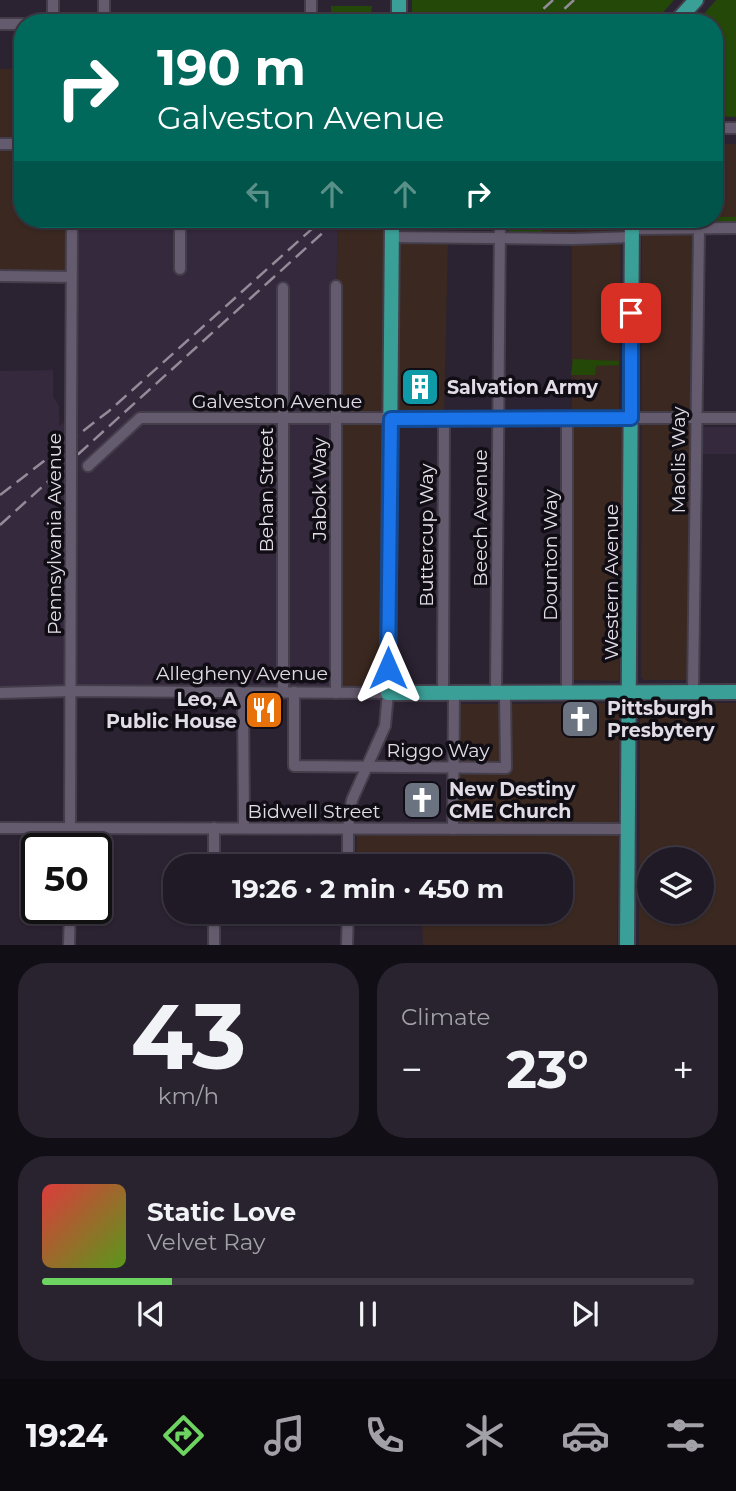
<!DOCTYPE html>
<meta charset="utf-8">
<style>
body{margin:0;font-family:Montserrat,sans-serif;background:#28232e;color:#f1f3f6;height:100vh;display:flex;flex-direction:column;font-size:26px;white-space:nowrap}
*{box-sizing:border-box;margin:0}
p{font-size:23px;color:#a2a1a7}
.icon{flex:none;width:38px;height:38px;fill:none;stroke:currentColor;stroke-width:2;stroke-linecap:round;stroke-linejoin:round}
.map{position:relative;height:945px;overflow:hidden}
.drawer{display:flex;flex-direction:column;gap:18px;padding:18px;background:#120e15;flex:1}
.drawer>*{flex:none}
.hud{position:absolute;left:14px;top:14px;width:709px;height:214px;border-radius:28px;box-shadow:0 2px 5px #0004,0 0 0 2px #3d3843;background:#00695c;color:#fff;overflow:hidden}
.tools{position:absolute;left:637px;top:847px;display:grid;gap:14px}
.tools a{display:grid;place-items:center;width:77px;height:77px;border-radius:50%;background:#201a26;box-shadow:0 2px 5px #0004,0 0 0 2px #3d3843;font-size:35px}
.speed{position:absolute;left:21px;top:833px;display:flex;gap:14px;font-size:35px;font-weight:700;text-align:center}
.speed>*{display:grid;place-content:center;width:91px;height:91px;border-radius:50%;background:#201a26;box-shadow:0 2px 5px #0004,0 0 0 2px #3d3843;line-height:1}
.speed .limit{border:4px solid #111;border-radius:10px;background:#fff;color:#111}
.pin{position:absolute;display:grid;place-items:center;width:60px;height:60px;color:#fff;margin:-30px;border-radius:14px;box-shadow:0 4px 10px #0006}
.me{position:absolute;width:77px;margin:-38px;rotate:0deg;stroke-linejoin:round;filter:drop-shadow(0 0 5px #0008)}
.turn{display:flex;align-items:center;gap:24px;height:147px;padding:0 28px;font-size:32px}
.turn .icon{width:91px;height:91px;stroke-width:2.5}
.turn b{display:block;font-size:49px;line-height:60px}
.lanes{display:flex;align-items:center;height:66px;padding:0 28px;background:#0003;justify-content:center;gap:35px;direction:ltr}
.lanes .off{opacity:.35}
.big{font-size:52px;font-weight:700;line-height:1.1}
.drawer .card{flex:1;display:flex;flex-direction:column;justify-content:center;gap:10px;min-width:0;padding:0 24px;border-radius:28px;background:#28232e}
.drawer .dial{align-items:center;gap:0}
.dial b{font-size:91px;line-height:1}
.song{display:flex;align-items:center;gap:21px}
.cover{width:84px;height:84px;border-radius:10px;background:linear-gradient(135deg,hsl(0 70% 55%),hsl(90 70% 35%))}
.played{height:7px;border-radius:4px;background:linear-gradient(90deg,#6dd361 20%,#3d3843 20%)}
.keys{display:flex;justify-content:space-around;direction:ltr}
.heat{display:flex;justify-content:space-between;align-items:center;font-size:38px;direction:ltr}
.drawer .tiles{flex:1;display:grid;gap:18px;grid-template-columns:1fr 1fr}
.card:last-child{grid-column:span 2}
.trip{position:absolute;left:163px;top:854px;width:410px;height:70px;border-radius:28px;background:#201a26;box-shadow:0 2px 5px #0004,0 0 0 2px #3d3843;font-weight:700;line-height:70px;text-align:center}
.tabs{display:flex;height:112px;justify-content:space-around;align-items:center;background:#0d0a0f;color:#a2a1a7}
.tabs .icon{width:49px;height:49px}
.tabs .on{color:#6dd361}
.tabs b{font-size:32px;color:#f1f3f6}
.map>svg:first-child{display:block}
.commercial{fill:#3b2921;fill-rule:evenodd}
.built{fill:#35293e}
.green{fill:#234807}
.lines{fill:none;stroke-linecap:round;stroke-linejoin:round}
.minor-casing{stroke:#443d4a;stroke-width:14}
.major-casing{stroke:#443d4a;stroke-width:18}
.minor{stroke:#655b6e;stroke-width:10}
.major{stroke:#3aa097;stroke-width:14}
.rail{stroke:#938c98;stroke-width:2.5;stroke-dasharray:14 7;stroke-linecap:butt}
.minor-bridge-casing{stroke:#443d4a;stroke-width:14;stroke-linecap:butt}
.minor-bridge{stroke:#655b6e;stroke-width:10}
.route-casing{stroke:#114b97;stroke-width:18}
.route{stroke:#1a73e8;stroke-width:12}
.labels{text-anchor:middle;stroke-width:7;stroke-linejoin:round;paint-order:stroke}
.poi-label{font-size:19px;font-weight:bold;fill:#e1dce6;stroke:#110d14;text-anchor:start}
.street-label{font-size:19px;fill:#e1dce6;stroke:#110d14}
</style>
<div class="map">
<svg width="736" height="945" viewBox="0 0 736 945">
<rect width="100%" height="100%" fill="#2b2232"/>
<!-- commercial -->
<g class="commercial">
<path d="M23 68V219H72L71 277 0 276V69Z"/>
<path d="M714 144H736V224H697L691 680H644L641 677 642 219H714Z"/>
<path d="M345 219H392V237L448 238 444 419H391L388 693H336V286L338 225Z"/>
<path d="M509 219H621L619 408 624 425V447L619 680 617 681 572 680V235L509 234Z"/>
<path d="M642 702 736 703V945H639L640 705ZM702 859V912H649V859Z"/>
<path d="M619 703 617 945H423L422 922H356V912H560V866H356L357 835 459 833 460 704Z"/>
</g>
<!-- built -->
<g class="built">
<path d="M72 219H345L338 225 336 286V693H0V371L53 370V397L59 406V426L71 417Z"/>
<rect x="699" y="427" width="37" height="27"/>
</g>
<!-- green -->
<g class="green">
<path d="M412 0H674L654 23H412Z"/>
<path d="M716 0H736V117L714 116V23H696Z"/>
<path d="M331 6H372L371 14H331Z"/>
<path d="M714 217H736V224L647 225 643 223 642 219Z"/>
<path d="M509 219H516L517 227 531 228 533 219H542V231L541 233 509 234Z"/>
<path d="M573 359 619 361V365L596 366 595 375H571Z"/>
</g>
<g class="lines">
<defs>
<g id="minor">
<path d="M311 0V23"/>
<path d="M53 23V0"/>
<path d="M104 23V0"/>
<path d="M0 24H23"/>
<path d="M714 128H736"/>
<path d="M0 144H23"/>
<path d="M180 219V269"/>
<path d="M632 229 736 228"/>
<path d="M392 237 573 239 632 237"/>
<path d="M0 276 71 277"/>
<path d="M567 418V691"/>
<path d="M71 432 72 219"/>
<path d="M88 466 140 418H736"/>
<path d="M243 692 244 828"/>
<path d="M283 692V288"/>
<path d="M294 692V766L506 768 505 692"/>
<path d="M496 692 500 219"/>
<path d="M693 692 699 228"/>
<path d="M0 693 71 691 388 693 385 726 352 800 348 828V866"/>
<path d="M336 693V286"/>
<path d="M443 693 444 419"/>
<path d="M0 828 628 829"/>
<path d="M453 829 454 693"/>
<path d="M70 849 71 474"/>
<path d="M214 866V828"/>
<path d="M69 945 70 908"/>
<path d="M214 945V912"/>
<path d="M347 945 348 912"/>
</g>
<g id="major">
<path d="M399 23V0"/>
<path d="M675 23 696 0"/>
<path d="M392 219 388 693 736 692"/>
<path d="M627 945 632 219"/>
</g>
</defs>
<!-- minor casing -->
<use href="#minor" class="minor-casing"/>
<!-- major casing -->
<use href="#major" class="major-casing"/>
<!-- minor -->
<use href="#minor" class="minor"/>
<!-- major -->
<use href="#major" class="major"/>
<!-- rail -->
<g class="rail">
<path d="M528 23 553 0"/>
<path d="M549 23 574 0"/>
<path d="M0 495 109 411 323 219"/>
<path d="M0 525 338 219"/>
</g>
<defs>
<path id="minor-bridge" d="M71 474V432"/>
</defs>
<!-- minor-bridge casing -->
<use href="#minor-bridge" class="minor-bridge-casing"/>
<!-- minor-bridge -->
<use href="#minor-bridge" class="minor-bridge"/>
</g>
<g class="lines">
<defs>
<path id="route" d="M388 668 391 419 631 418V313"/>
</defs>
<!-- route casing -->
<use href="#route" class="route-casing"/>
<!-- route -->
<use href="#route" class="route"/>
</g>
<!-- icons -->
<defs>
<symbol id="building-square" viewBox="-11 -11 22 22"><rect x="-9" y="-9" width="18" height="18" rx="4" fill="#0f9aa8" stroke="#110d14"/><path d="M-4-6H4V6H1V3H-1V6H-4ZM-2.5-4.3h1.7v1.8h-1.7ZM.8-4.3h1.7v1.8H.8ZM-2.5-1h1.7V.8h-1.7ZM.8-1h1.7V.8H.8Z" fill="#fff"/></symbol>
<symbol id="restaurant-square" viewBox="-11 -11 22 22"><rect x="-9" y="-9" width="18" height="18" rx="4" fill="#e8710a" stroke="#110d14"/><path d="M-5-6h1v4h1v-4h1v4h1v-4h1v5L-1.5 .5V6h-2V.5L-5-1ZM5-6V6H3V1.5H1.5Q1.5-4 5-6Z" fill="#fff"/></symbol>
<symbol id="church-square" viewBox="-11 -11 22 22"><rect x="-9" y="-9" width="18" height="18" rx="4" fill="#6b7280" stroke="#110d14"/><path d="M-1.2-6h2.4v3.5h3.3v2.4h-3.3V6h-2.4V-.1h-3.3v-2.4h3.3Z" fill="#fff"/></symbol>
</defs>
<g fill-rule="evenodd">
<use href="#building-square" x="398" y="365" width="44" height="44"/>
<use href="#restaurant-square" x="242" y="688" width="44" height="44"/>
<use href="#church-square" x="558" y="697" width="44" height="44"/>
<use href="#church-square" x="400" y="778" width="44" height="44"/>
</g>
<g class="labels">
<!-- poi labels -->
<g class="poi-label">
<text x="447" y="394">Salvation Army</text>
<text x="237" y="706" text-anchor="end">Leo, A<tspan x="237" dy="22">Public House</tspan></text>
<text x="607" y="715">Pittsburgh<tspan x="607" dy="22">Presbytery</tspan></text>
<text x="449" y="796">New Destiny<tspan x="449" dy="22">CME Church</tspan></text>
</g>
<!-- street labels -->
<g class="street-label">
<text x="277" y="408">Galveston Avenue</text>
<text transform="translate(678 460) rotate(-90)" y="7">Maolis Way</text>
<text transform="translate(319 489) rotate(-90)" y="7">Jabok Way</text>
<text transform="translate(266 490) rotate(-90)" y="7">Behan Street</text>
<text transform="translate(480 518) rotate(-90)" y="7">Beech Avenue</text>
<text transform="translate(54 534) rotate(-90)" y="7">Pennsylvania Avenue</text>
<text transform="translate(426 535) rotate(-90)" y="7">Buttercup Way</text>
<text transform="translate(550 555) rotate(-90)" y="7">Dounton Way</text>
<text transform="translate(611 582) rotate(-90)" y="7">Western Avenue</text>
<text x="242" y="680">Allegheny Avenue</text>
<text x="438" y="757">Riggo Way</text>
<text x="314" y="818">Bidwell Street</text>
</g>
</g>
</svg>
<div class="tools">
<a><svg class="icon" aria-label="layers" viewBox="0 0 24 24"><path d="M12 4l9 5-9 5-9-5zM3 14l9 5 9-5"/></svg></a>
</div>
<div class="speed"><div class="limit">50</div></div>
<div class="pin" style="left:631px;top:313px;background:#d93025"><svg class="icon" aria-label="arrive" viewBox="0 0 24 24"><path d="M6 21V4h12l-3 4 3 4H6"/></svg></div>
<svg class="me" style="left:388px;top:668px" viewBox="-20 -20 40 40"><path d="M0-17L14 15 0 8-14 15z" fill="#1a73e8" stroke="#fff" stroke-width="4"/></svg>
<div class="trip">19:26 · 2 min · 450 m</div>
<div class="hud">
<div class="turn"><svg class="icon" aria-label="right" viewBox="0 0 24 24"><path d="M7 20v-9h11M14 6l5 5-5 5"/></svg><div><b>190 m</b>Galveston Avenue</div></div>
<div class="lanes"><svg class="icon off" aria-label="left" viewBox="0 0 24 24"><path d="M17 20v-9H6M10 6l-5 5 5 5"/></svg><svg class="icon off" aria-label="ahead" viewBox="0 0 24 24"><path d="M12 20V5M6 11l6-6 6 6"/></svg><svg class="icon off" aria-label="ahead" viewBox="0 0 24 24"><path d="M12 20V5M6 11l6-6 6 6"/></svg><svg class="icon" aria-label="right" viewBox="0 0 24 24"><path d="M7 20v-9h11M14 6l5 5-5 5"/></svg></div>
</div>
</div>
<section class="drawer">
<div class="tiles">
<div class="card dial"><b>43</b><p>km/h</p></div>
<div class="card"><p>Climate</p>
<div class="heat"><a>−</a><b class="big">23°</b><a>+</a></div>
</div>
<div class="card">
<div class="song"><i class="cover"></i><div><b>Static Love</b><p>Velvet Ray</p></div></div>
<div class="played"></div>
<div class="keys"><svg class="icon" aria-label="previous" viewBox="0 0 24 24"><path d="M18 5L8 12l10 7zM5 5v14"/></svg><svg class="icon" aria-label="pause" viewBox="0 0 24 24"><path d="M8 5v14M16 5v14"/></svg><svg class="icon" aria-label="next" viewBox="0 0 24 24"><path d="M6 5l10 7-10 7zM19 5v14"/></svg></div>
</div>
</div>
</section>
<nav class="tabs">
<b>19:24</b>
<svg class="icon on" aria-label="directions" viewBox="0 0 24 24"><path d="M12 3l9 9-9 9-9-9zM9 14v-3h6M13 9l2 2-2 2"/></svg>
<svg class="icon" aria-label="music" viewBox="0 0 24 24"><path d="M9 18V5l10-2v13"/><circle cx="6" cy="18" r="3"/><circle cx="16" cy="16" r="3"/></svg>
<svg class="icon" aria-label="phone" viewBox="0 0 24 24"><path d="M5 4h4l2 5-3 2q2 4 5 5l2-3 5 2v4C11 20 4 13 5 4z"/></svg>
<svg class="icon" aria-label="climate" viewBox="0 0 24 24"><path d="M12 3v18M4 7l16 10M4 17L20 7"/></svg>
<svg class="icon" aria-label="car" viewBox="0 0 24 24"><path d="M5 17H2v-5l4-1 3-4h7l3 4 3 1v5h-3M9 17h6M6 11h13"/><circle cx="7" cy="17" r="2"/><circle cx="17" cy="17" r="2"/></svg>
<svg class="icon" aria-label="filters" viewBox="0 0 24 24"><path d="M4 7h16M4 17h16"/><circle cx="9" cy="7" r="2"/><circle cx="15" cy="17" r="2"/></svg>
</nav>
